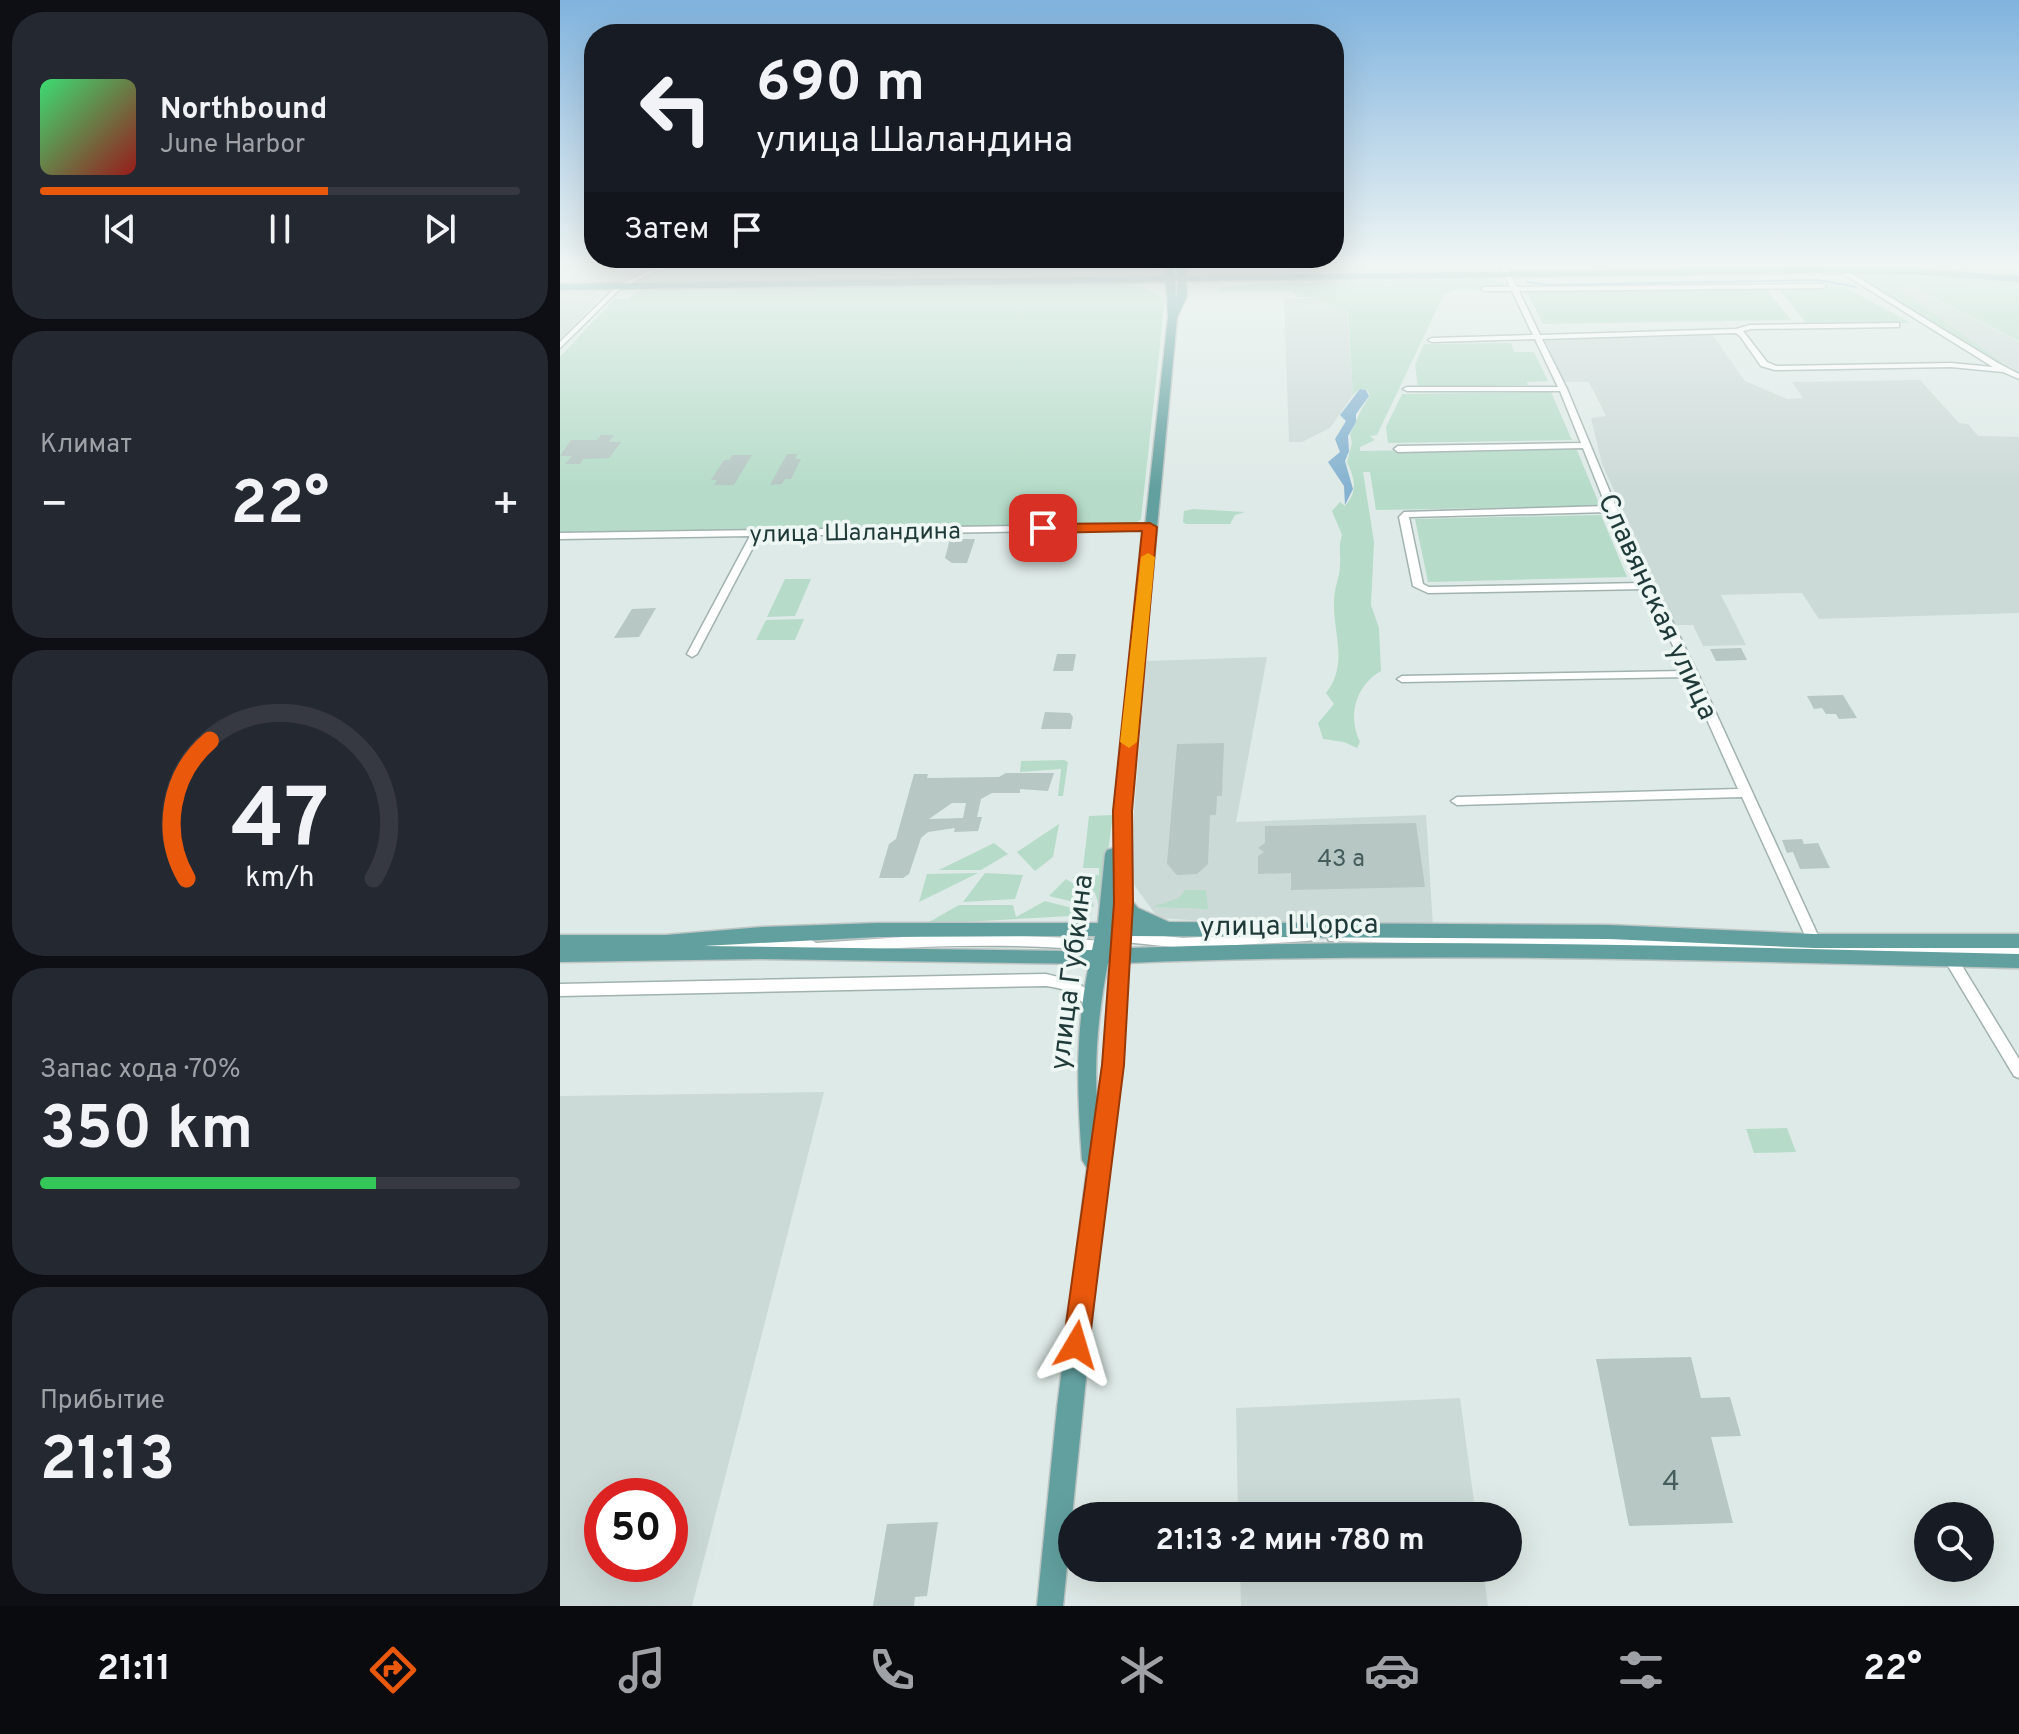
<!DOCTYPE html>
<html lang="ru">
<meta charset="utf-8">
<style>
body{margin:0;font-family:Overpass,sans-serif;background:#242831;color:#f1f3f6;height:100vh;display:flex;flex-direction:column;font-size:30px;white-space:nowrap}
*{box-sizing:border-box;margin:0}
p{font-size:26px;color:#9ea1a6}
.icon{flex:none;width:44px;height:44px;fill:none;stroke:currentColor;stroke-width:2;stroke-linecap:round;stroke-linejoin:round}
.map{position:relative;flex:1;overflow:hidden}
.side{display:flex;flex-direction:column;gap:12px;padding:12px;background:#0d0f14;width:560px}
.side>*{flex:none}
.top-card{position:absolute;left:24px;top:24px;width:760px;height:244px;border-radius:32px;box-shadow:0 8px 32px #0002;background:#171b24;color:#f1f3f6;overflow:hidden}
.fabs{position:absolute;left:1354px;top:1502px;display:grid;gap:16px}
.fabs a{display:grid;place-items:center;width:80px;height:80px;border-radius:50%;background:#171b24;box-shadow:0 8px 32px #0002;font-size:40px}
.speed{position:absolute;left:24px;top:1478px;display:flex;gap:16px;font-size:40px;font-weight:700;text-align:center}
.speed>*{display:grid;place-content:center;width:104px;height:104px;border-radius:50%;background:#171b24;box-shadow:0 8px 32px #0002;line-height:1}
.speed .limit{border:12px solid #d22;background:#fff;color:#111}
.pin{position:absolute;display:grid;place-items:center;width:68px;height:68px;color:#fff;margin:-34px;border-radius:16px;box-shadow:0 4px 12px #0006}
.me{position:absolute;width:88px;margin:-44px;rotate:7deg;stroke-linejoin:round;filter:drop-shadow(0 0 6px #0008)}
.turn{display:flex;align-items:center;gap:28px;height:168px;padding:0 40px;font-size:36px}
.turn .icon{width:104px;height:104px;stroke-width:2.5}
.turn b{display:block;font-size:56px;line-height:68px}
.then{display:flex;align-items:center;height:76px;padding:0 40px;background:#0003;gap:16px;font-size:30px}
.big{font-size:60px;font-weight:700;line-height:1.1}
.side .tile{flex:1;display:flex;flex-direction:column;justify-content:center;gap:12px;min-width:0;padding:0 28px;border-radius:32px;background:#242831}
.side .dial{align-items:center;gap:0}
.dial svg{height:208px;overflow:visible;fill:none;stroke:#363941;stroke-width:7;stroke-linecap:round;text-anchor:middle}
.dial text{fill:#f1f3f6;stroke:none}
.song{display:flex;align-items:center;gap:24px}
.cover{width:96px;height:96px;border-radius:12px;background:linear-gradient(135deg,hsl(140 70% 55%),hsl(0 70% 35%))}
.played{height:8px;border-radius:4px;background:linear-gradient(90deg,#ea580c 60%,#363941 60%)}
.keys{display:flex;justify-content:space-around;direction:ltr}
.heat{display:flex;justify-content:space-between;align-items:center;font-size:44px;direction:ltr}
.charge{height:12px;border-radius:6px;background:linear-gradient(90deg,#34c759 70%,#363941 0)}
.trip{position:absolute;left:498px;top:1502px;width:464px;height:80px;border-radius:40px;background:#171b24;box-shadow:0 8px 32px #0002;font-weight:700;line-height:80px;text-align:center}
.menu{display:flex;height:128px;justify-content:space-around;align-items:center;background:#090b0e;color:#9ea1a6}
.menu .icon{width:56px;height:56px}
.menu .current{color:#ea580c}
.menu b{font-size:36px;color:#f1f3f6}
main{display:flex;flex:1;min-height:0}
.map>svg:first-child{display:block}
.built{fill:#ccdad7;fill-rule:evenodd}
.green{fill:#b6dcc9}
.water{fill:#85b2d0}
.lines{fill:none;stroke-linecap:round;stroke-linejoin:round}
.stream{stroke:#85b2d0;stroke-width:2}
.building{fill:#b6c7c4;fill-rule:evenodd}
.minor-casing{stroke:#a1b2af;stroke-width:3}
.major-casing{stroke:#bcc4c4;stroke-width:3}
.minor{fill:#fff;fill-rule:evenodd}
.major{fill:#62a09f;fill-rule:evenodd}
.route{fill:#ea580c;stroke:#983908;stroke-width:2}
.slow{fill:#f59e0b}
.labels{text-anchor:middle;stroke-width:7;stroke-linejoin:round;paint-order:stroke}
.far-street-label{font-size:24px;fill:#1f3a39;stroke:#eef7f4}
.number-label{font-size:24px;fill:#455d5c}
.street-label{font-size:28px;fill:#1f3a39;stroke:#eef7f4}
.near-number-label{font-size:28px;fill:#455d5c}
</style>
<main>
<section class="side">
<div class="tile">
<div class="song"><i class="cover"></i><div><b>Northbound</b><p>June Harbor</p></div></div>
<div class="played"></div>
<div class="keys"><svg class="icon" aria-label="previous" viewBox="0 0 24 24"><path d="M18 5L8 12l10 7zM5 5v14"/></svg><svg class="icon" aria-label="pause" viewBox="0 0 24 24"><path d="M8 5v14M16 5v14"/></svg><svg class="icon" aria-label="next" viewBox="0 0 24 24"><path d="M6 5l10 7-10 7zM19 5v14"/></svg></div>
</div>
<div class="tile"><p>Климат</p>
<div class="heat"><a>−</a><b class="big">22°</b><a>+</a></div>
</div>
<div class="tile dial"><svg viewBox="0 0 100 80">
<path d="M14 69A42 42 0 1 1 86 69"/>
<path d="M14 69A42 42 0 0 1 23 16" stroke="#ea580c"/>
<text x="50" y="56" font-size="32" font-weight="700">47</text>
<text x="50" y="72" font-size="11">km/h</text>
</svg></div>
<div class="tile"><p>Запас хода · 70%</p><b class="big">350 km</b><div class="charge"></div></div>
<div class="tile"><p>Прибытие</p><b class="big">21:13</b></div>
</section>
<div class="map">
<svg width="1459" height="1606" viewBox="0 0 1459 1606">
<rect width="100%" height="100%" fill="#deeae7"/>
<!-- built -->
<g class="built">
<path d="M1354 287 1459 342V372L1407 340 1338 289Z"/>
<path d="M0 290H30L40 294 41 297 0 341Z"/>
<path d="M752 298 787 312 793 395 770 428 742 442H729L724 299Z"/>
<path d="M1153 336 1185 381 1227 399 1243 398 1232 382 1360 380 1399 423 1408 424 1418 436 1459 437V613L1259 619 1242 593 1161 595 1186 645 1143 646 1133 625H1115L1042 464 1031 418 1046 416 1029 382H1003L985 339Z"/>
<path d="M707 657 676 822 866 815 873 926 690 924 598 918 575 886 570 864 586 661Z"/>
<path d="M264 1092 132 1606H0V1096ZM42 1496H110V1564H42Z"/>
<path d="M900 1398 916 1516H678L676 1408Z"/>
<path d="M680 1568H923L928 1606H681Z"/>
</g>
<!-- green -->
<g class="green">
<path d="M121 263H604L602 267 581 276 79 282Z"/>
<path d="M797 263H938V269L762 274 723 272 735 269 794 267Z"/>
<path d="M947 263H1263V264L1258 268 957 272 948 269Z"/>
<path d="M1272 263H1459V277L1293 269Z"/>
<path d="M1298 273 1459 281V341L1354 287 1338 289 1459 374 1293 276Z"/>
<path d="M931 279 950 284 953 290H894L884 294 817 435 810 436 815 440 800 447V451L1016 448 1040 506 816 510 810 472H803L814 542 811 605 819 628 821 671C796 685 787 716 800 742L797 748 784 742 763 739 758 723 774 704 766 693C789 663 773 635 774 602 774 587 780 577 780 565 781 553 778 547 782 535L772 511 780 502 785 506C798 491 795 479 787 462L792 443 790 434C796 421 801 409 810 395L807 390 800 389 793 395 788 312 750 297H738L732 291H659V287L708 283Z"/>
<path d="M549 282 582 287 605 298 581 519 575 524 0 533V357L54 299H67L82 289Z"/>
<path d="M1285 287C1307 300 1328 309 1350 323L1247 324 1218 288Z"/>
<path d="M1207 290 1231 320 983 324 968 293Z"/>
<path d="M951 343 954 352H974L988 381 967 382 968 385 858 387 855 365 864 344Z"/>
<path d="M991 392 1012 440 828 443 826 427 842 394Z"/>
<path d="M633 509 685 512 675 515 670 524H626L623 522 624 511Z"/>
<path d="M1041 515 1067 577 868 582 855 519Z"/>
<path d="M225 579H251L235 616 207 617Z"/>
<path d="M244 619 235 640H196L206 620Z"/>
<path d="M504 760 508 762 503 796H498L501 769 460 772 461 761Z"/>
<path d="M553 815 540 909 535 893 512 877 539 875V868H523L529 816Z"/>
<path d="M499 824 493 857 475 871 457 852Z"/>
<path d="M434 843 448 854 421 870H379Z"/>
<path d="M418 873 359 902 367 874Z"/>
<path d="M425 873 463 875 455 899 403 902Z"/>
<path d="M506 879 530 894 534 907 489 896Z"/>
<path d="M625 890H646L648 909 592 907 619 898Z"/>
<path d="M485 901 532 913 529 915 332 926 333 922H369L399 905H453L456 917Z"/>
<path d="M1227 1128 1236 1152 1194 1153 1186 1129Z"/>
</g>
<!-- water -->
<path class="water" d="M800 389 806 390 809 396 796 414V422L788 436 789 451 785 461 793 489 785 505 784 486 768 462 780 452 775 439 786 421 780 415Z"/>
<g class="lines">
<!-- stream -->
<g class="stream">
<path d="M963 270 1260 265"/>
<path d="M967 282 989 285 1258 280 1296 287"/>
</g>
</g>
<!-- building -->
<g class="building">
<path d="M41 435H54L49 442H61L49 458 23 459 20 464H5L12 456H0L11 440H37Z"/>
<path d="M227 454H238L235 459H241L231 479H225L222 484 210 485Z"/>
<path d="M172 455H192L174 485H154L157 480H151L164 460H169Z"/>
<path d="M390 539H415L407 563H392L385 558Z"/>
<path d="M96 608 79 637 54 638 72 609Z"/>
<path d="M1181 648 1187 660 1156 661 1150 649Z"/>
<path d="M497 654H516L513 671H493Z"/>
<path d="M1283 695 1297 718 1279 719 1276 714H1266L1262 708 1254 709 1247 696Z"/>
<path d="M485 712 510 713 513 717 511 729H481Z"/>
<path d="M664 743 662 796H657L656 815H650L648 864 637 874 617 875 607 864 617 744Z"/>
<path d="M446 773H494L488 791 460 789V793H432L421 799 417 817H422L418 831 394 832 395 828 368 832 361 838 349 874 343 878H319L329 844 336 839 354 774H368L367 778 439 777ZM392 803H406L403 818 369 819Z"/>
<path d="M856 823 865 887 731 890V873L698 874V856L704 852 698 848 705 843V826Z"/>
<path d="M1242 839 1244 844 1258 843 1270 868 1240 869 1233 852 1227 853 1222 840Z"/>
<path d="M1131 1357 1141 1398 1170 1397 1181 1436 1151 1437 1173 1523 1069 1526 1036 1359Z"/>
<path d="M378 1522 367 1596 355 1597 354 1606H313L327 1524Z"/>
</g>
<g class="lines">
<defs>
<g id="minor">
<path d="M106 263H115L62 287 0 348V342L58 285Z"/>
<path d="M939 263H945L957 287 1263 284 1266 286 1263 288 959 291 980 335 1176 329 1190 325 1336 323H1339V327L1191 329 1183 331 1207 362 1216 366 1391 363 1433 367 1266 263H1274L1438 363 1459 374V379L1443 372 1391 367 1215 370 1201 366 1180 336 1176 333 982 339 1007 389 1057 509 1138 674 1261 942 1459 947V957L1396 956 1459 1059V1078L1454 1076 1382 956 769 941 767 937 769 933 774 932 1248 942 1182 797 897 805 891 801 897 797 1178 789 1128 677 842 682 837 679 842 676 1125 671 1086 589 868 593 853 586 839 517 844 512 1046 506 1023 448 838 452 834 449 838 446 1021 443 1000 391H847L843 389 847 387H998L975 339 872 342 868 340 872 338 973 335 952 291H924L921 289 924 287H950ZM1049 512 1083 583 869 587 863 584 849 517Z"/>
<path d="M590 524 593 525V529L199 536 137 654 132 657 127 654 190 536 0 539V533Z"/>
<path d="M555 931 623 938 748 931 753 932 755 936 753 940 748 941 623 948 555 941 550 940 548 936 550 932Z"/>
<path d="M434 935 511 938 549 942 554 943 556 947 554 951 549 952C447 941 345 946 243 954L238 953 236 949H153L148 948 146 944 148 940 153 939H250L256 943 358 936Z"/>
<path d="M486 974C509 980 524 981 538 1002L536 1006C522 1008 519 995 507 991 500 988 493 987 486 986L0 996V984Z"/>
</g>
<path id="major" d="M605 263H613L614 276H618V263H626V276L1259 267 1365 269 1459 276V282L1365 275 1259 273 626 281 627 296 617 318 570 811 572 901 578 908 609 922 1049 925 1254 934H1459V948H1254L1049 939 570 936 569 948C866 937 1162 947 1459 954V968C1162 961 865 951 568 963L563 1065 545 1190 503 1606H477L497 1408 527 1168 522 1160C517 1090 515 1033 529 964L200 959 0 962V935H106L202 927 318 923H538L545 854 547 850 554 848V811L608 317 606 282 0 290V284L605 276ZM615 281H618L616 300ZM535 936 532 950 505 951 143 946 318 937ZM548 963H550L543 1065 537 1101C534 1056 539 1008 548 963Z"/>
</defs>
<!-- minor casing -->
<use href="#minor" class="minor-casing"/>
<!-- major casing -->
<use href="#major" class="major-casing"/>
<!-- minor -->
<use href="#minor" class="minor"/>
<!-- major -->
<use href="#major" class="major"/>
</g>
<!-- sky -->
<linearGradient id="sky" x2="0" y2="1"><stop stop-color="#80b3de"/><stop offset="0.54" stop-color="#f0f6f4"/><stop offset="1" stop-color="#f0f6f4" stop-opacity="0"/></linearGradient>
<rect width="1459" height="488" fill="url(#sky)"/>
<!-- route -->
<path class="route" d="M590 523 597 527 572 811 573 903 564 1065 529 1345 525 1355 516 1359 507 1355 503 1345 542 1065 554 903 553 811 582 531 483 533 476 528 483 524Z"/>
<!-- slow -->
<path class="slow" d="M588 553 595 557 577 742 569 748 560 742 581 557Z"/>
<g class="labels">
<!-- far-street labels -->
<g class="far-street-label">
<text transform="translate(295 532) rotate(-1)" y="8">улица Шаландина</text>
</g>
<!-- number labels -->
<g class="number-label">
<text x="781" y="866">43 a</text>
</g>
<!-- street labels -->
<g class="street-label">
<text transform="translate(1099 606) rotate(65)" y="10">Славянская улица</text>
<text transform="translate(729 924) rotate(-1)" y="10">улица Щорса</text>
<text transform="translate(510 972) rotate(-83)" y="10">улица Губкина</text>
</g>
<!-- near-number labels -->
<g class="near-number-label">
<text x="1111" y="1490">4</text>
</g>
</g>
</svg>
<div class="fabs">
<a><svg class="icon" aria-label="search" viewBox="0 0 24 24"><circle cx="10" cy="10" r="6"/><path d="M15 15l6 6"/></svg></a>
</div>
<div class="speed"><div class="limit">50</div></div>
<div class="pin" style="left:483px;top:528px;background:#d93025"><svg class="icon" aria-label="arrive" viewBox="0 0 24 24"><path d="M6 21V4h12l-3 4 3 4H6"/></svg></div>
<svg class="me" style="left:516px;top:1345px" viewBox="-20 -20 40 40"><path d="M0-17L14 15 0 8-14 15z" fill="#ea580c" stroke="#fff" stroke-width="4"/></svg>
<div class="trip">21:13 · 2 мин · 780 m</div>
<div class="top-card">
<div class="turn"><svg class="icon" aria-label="left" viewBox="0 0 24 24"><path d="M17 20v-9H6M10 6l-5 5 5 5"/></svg><div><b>690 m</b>улица Шаландина</div></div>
<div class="then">Затем<svg class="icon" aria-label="arrive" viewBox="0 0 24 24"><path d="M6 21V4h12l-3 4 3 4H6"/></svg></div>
</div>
</div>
</main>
<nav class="menu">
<b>21:11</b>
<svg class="icon current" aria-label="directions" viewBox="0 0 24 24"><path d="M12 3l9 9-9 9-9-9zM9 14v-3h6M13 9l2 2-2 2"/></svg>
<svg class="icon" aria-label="music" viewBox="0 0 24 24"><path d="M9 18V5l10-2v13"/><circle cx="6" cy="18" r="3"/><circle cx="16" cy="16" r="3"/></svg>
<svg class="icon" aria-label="phone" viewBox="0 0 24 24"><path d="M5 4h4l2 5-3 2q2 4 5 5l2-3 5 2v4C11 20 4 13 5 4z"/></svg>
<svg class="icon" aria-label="climate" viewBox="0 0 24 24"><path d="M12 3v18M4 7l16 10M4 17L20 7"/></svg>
<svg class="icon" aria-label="car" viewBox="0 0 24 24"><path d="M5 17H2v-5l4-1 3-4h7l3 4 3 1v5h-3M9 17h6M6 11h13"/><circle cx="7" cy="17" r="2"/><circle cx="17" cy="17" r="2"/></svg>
<svg class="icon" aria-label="filters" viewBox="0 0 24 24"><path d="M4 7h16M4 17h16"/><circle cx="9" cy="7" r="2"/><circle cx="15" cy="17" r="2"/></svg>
<b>22°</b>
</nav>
